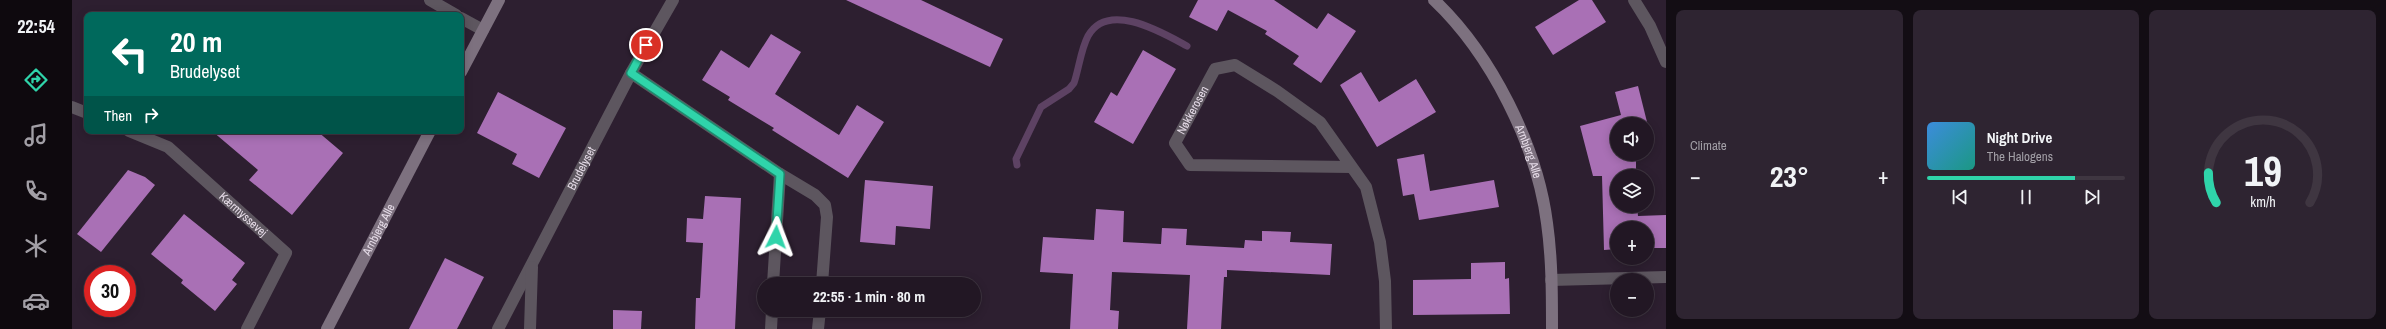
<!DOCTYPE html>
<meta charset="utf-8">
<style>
body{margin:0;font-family:"Archivo Narrow",sans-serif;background:#2e2431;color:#f1f3f6;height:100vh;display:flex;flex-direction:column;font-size:15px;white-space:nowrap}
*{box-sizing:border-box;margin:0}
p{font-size:13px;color:#a29fa6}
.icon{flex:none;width:22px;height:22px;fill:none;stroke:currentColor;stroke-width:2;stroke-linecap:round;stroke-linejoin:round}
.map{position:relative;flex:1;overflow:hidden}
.side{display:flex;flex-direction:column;gap:10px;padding:10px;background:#130d14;width:720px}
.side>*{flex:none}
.banner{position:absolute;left:12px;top:12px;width:380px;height:122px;border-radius:8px;box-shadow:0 2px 10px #0003,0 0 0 1px #3f3641;background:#00695c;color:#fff;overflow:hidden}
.tools{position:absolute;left:1538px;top:117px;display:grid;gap:8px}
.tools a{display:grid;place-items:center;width:44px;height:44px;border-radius:50%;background:#221724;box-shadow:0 2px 10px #0003,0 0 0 1px #3f3641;font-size:20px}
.speed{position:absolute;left:12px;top:265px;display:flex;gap:8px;font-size:20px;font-weight:700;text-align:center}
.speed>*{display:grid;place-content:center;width:52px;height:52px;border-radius:50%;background:#221724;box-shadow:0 2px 10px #0003,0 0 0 1px #3f3641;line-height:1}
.speed .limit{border:6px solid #d22;background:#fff;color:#111}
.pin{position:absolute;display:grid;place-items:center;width:34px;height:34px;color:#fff;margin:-17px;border:2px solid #fff;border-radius:50%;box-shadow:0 1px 4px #0007}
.me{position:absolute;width:44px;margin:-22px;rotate:3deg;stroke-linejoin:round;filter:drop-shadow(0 0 3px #0008)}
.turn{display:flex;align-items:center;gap:14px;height:84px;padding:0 20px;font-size:18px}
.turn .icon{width:52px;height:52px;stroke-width:2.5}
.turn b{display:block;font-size:28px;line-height:34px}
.then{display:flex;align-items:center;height:38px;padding:0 20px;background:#0003;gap:8px;font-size:15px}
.big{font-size:30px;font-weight:700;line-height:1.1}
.side .card{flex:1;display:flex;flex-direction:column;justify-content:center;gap:6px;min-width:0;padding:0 14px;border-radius:8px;background:#2e2431}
.side .dial{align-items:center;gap:0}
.dial svg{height:104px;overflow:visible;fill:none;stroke:#3f3641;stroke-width:7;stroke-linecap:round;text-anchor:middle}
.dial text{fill:#f1f3f6;stroke:none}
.song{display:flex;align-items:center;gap:12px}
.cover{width:48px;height:48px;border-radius:6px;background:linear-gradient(135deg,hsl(210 70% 55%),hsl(170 70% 35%))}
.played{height:4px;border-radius:2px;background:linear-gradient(90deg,#2fd4aa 75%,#3f3641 75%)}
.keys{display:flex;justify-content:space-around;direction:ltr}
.heat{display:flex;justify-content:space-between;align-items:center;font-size:22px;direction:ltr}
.side .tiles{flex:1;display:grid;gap:10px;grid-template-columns:repeat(3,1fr)}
.trip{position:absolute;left:685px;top:277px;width:224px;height:40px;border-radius:20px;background:#221724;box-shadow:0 2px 10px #0003,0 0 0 1px #3f3641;font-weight:700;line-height:40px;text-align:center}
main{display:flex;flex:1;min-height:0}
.tab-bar{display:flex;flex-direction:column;width:72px;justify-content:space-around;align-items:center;background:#0e090e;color:#a29fa6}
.tab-bar .icon{width:28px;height:28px}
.tab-bar .selected{color:#2fd4aa}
.tab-bar b{font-size:18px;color:#f1f3f6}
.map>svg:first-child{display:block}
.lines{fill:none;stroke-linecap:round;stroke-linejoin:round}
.stream{stroke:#5d4263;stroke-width:7}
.building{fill:#a970b5}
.street{stroke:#5d565f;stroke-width:12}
.secondary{stroke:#7d717f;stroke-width:12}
.route-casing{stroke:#1f8a6e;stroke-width:10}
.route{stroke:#2fd4aa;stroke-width:7}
.labels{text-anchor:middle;stroke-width:4;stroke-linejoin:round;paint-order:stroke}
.street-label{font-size:12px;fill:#e6dce8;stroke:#231626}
</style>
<main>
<nav class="tab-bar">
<b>22:54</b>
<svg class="icon selected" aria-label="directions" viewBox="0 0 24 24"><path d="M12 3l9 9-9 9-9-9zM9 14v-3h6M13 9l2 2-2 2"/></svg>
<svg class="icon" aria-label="music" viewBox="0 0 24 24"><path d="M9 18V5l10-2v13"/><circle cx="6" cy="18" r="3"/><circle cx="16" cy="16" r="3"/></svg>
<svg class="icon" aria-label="phone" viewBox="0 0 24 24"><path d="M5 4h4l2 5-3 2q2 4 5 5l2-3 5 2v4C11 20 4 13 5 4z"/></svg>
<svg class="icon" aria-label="climate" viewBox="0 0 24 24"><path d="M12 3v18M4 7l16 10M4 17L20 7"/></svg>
<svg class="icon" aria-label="car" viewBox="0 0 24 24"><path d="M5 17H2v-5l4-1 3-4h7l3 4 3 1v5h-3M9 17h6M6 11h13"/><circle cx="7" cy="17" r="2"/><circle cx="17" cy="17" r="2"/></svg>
</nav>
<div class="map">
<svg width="1594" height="329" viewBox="0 0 1594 329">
<rect width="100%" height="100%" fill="#2d1f30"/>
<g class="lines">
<!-- stream -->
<path class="stream" d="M945 165 944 159 969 107 997 89 1002 83C1007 68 1009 49 1016 36 1036 0 1091 33 1115 46"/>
</g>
<!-- building -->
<g class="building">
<path d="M774 0H849L931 39 918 67Z"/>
<path d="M1126 0H1202L1245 29 1256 13 1284 31 1249 83 1221 64 1227 56 1193 34 1195 31 1156 10 1145 31 1117 17Z"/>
<path d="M1507 0H1520L1534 22 1481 55 1463 27Z"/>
<path d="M699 34 729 52 703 94 767 135 785 105 812 122 776 178 700 130 702 128 656 100 658 97 630 80 649 50 677 68Z"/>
<path d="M1071 50 1104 69 1061 144 1022 122 1039 92 1045 96Z"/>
<path d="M1289 72 1307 102 1344 79 1364 112 1305 147 1268 85Z"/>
<path d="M1566 86 1581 146 1575 148V124H1545V154H1564V176H1545V206H1565L1566 216 1594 215V248H1575V228H1545V249L1532 250 1530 176H1521L1508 126 1549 115 1543 92Z"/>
<path d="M426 92 494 128 467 178 440 164 445 154 405 133Z"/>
<path d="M140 131H245L271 153 220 215 177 180 186 170Z"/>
<path d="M1352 154 1358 191 1422 180 1427 207 1347 220 1342 194 1331 196 1325 159Z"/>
<path d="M56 170 73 177 83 185 29 252 5 234Z"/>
<path d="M793 180 861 186 858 229 824 226 823 245 788 242Z"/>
<path d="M633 196 669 198 663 329H623L624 298H628L631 243 614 242 615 218 631 219Z"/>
<path d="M1024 209 1052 211 1051 242 1089 244 1090 228 1115 229 1114 245 1172 248 1173 240 1190 241V231L1219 232 1218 242 1260 244 1258 275 1155 270V277H1152L1149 329H1115L1118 275 1040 272 1038 310 1047 311 1046 329H998L1001 274 968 272 971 237 1022 240Z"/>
<path d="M112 214 173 263 160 280 165 284 143 311 109 283 111 280 79 254Z"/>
<path d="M373 258 412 277 385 329H337Z"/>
<path d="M1433 262V279L1437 278 1438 314 1341 315V280L1399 279V263Z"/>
<path d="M541 310 570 311 569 329H541Z"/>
</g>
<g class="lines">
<!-- street -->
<g class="street">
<path d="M358 0 384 15"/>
<path d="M1562 0 1578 26 1594 62"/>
<path d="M389 18 411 30"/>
<path d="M559 73 708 174 743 195 753 205 755 217 750 284"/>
<path d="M0 107 15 113"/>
<path id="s1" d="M57 131 96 147 214 253 175 329"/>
<path id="s2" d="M1279 167 1118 165 1103 143 1143 69 1163 65 1205 91 1248 122 1294 187 1308 242 1313 281 1314 329"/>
<path d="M1479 280 1594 277"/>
<path d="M701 284 708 174"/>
<path id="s3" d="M426 329 559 73 601 0"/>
<path d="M458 329 460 267"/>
<path d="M699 329 700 310"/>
<path d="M746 329 748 310"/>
</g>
<!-- secondary -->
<g class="secondary">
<path id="s4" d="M1362 0C1419 54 1465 145 1475 223 1480 258 1480 294 1480 329"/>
<path d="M389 72 427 0"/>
<path id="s5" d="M255 329 358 131"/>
</g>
</g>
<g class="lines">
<defs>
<path id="route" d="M574 45 559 73 708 174 704 237"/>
</defs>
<!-- route casing -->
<use href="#route" class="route-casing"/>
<!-- route -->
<use href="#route" class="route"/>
</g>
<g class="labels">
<!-- street labels -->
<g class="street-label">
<text dy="4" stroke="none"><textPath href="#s2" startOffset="225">Nøkkerosen</textPath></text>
<text dy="4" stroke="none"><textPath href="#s4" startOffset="180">Arnbjerg Alle</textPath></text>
<text dy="4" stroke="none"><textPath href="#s3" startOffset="181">Brudelyset</textPath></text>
<text dy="4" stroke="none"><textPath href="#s1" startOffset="143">Kærmyssevej</textPath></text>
<text dy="4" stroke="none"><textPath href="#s5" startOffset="112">Arnbjerg Alle</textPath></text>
</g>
</g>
</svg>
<div class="tools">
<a><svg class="icon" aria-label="sound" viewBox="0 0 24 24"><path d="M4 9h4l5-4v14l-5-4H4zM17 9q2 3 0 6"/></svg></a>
<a><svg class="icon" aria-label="layers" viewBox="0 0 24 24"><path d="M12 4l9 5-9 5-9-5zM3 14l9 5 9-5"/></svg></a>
<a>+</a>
<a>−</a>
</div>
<div class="speed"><div class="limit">30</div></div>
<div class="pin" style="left:574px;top:45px;background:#d93025"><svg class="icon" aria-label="arrive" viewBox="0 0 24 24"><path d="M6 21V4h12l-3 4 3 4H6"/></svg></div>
<svg class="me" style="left:704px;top:237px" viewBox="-20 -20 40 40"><path d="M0-17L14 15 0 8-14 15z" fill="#2fd4aa" stroke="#fff" stroke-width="4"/></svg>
<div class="trip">22:55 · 1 min · 80 m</div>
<div class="banner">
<div class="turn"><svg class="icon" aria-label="left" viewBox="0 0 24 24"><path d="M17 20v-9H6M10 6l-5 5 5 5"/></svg><div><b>20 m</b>Brudelyset</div></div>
<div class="then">Then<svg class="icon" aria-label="right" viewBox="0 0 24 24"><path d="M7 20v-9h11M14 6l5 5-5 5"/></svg></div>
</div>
</div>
<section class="side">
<div class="tiles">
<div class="card"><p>Climate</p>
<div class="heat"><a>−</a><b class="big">23°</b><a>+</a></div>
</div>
<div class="card">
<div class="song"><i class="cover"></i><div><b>Night Drive</b><p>The Halogens</p></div></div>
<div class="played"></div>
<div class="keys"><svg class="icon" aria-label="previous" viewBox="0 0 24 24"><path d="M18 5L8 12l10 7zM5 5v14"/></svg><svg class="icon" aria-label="pause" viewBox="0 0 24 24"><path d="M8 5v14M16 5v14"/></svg><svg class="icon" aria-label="next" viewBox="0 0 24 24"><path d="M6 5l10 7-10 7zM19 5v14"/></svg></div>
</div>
<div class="card dial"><svg viewBox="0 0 100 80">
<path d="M14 69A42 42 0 1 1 86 69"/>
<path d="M14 69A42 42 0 0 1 8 46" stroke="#2fd4aa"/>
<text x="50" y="56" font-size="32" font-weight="700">19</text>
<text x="50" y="72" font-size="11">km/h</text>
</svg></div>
</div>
</section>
</main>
